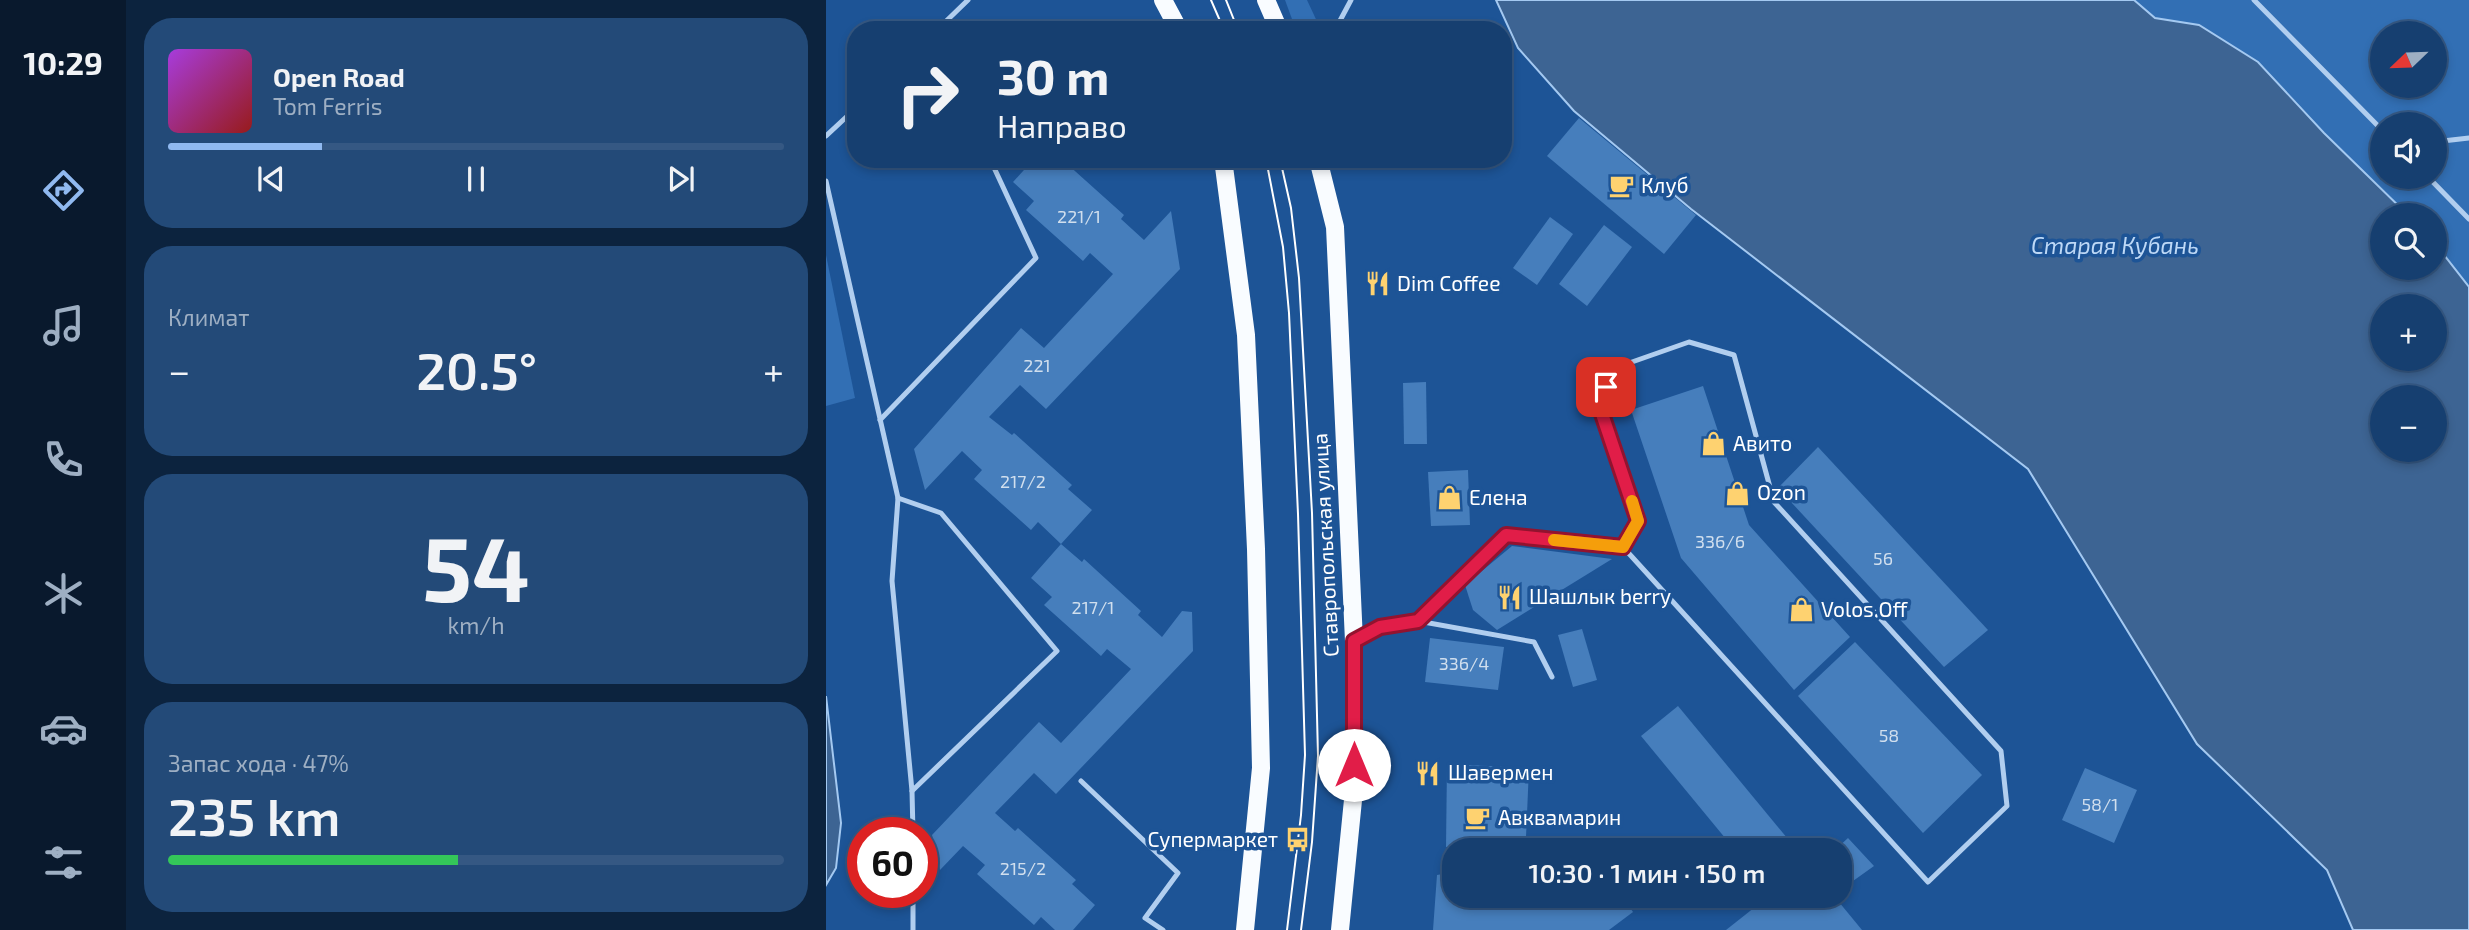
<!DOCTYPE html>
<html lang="ru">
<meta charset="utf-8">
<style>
body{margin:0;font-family:"Exo 2",sans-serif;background:#234a78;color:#f1f3f6;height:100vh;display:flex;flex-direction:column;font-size:26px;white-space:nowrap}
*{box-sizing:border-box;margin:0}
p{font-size:23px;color:#9eafc3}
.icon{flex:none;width:38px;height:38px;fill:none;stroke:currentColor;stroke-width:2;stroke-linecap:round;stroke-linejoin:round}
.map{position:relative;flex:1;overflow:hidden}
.details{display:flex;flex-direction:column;gap:18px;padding:18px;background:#0c233e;width:700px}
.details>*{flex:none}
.top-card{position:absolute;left:21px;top:21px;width:665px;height:147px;border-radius:28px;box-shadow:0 4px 10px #0003,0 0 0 2px #355883;background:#163f70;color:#f1f3f6;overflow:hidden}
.needle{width:46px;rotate:247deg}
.controls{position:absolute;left:1544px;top:21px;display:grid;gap:14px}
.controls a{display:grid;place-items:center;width:77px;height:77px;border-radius:50%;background:#163f70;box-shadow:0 4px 10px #0003,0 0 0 2px #355883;font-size:35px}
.speed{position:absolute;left:21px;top:817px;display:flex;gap:14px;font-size:35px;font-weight:700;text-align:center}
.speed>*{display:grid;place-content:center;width:91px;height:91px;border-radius:50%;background:#163f70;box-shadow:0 4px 10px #0003,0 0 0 2px #355883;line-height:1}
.speed .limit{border:10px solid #d22;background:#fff;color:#111}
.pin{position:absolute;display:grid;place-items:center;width:60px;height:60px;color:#fff;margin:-30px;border-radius:14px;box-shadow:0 4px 10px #0006}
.me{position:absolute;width:77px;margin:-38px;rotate:0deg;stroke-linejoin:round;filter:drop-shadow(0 0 5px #0008)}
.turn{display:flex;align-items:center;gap:24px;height:147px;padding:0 35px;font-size:32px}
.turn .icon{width:91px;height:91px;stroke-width:2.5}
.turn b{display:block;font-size:49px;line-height:60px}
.big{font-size:52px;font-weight:600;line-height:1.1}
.details .widget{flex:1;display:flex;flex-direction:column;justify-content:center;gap:10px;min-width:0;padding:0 24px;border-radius:28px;background:#234a78}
.details .dial{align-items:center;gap:0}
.dial b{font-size:91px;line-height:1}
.song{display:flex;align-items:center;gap:21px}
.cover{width:84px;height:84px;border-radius:10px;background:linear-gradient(135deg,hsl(280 70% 55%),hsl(0 70% 35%))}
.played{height:7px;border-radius:4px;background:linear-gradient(90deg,#90b9f0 25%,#355883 25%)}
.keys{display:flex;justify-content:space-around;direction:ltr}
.heat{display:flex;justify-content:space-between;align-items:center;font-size:38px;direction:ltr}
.charge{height:10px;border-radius:5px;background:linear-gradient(90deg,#34c759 47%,#355883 0)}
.trip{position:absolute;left:616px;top:838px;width:410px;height:70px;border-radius:28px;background:#163f70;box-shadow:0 4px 10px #0003,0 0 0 2px #355883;font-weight:600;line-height:70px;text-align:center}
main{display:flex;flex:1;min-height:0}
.dock{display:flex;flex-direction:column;width:126px;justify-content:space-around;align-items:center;background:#09192d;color:#9eafc3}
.dock .icon{width:49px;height:49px}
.dock .current{color:#90b9f0}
.dock b{font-size:32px;color:#f1f3f6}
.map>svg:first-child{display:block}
.green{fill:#326fb4;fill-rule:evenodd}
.water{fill:#3d6493;stroke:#a4c9f1;stroke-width:2;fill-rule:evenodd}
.building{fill:#467ebc}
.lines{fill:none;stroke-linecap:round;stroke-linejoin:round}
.lane{stroke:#b1ceef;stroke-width:5}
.primary{stroke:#f9fcff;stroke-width:18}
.tram{stroke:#fff;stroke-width:2}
.route-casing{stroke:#92132f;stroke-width:18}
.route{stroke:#e11d48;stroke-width:12}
.slow{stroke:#f59e0b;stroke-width:12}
.labels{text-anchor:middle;stroke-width:7;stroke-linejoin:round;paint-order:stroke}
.number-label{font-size:18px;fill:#d1dfee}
.poi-label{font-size:21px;fill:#fff;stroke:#1d5496;text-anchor:start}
.street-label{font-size:21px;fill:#fff;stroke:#1d5496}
.water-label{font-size:23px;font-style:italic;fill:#bdd8f6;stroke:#1d5496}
</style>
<main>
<nav class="dock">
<b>10:29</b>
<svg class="icon current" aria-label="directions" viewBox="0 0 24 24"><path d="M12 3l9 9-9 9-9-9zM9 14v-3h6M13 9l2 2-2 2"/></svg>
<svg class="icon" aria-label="music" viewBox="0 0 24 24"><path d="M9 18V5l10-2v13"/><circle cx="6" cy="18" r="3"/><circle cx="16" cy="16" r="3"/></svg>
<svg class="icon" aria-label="phone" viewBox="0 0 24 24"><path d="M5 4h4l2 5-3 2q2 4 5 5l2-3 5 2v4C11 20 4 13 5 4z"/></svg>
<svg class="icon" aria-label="climate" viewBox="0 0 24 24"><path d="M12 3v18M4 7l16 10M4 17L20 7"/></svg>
<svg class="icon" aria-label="car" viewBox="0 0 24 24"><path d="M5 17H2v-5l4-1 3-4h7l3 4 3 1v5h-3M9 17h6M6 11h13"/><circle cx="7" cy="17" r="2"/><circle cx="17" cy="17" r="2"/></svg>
<svg class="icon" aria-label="filters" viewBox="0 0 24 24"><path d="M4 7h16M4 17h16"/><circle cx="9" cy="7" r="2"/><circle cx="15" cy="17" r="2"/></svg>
</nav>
<section class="details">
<div class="widget">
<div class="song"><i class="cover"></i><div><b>Open Road</b><p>Tom Ferris</p></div></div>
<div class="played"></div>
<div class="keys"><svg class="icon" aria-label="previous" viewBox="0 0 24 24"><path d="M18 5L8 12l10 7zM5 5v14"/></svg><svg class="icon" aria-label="pause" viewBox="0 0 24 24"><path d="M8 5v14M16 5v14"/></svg><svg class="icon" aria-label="next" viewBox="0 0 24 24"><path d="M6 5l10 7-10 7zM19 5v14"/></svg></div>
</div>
<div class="widget"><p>Климат</p>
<div class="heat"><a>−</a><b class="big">20.5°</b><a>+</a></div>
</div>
<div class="widget dial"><b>54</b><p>km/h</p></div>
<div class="widget"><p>Запас хода · 47%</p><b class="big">235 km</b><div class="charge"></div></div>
</section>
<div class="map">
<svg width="1643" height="930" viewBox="0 0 1643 930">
<rect width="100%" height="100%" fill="#1d5496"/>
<!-- green -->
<g class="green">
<path d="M459 0H481L495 30H470Z"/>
<path d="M1308 0H1643V287L1608 242V215H1582L1577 212 1498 133 1432 62 1373 25 1329 18ZM1556 33H1608V86H1556ZM1556 124H1608V177H1556Z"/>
<path d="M0 255 29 398 0 406Z"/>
</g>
<!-- water -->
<g class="water">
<path d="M670 0H1308L1329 18 1373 25 1432 62 1498 133 1582 215H1556V268H1608V242L1643 287V930H1527L1501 870 1371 744 1202 469 865 209 748 111 692 48ZM1556 306H1608V359H1556ZM1556 397H1608V450H1556Z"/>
<path d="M0 696 15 823 10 868 0 885Z"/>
</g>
<!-- building -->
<g class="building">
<path d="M149 21 158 30H141Z"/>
<path d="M753 118 870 215 838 254 721 156Z"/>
<path d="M208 159H231L238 166 240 163 298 215 295 219 318 240 345 211 354 269 220 409 194 385 163 417 186 435 188 433 246 485 242 489 266 510 235 544 212 522 205 530 148 479 156 470 136 451 99 490 88 449 195 328 218 348 287 274 264 253 257 261 200 210 208 201 187 182Z"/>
<path d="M724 217 747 234 711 285 687 268Z"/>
<path d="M778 225 806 247 761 306 733 284Z"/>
<path d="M600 382 601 444H578L577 383Z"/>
<path d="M877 386 923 525 1024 637 968 690 855 558 805 410Z"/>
<path d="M992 447 1162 630 1118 667 952 488Z"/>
<path d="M642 470 644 525 605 526 602 472Z"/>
<path d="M235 544 256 562 258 559 315 611 312 615 336 637 356 611 366 612 367 651 230 794 208 773 169 813 189 831 192 828 250 880 246 884 269 905 247 930H229L215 917 208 925 151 874 159 865 137 846 114 870 106 835 213 722 235 743 305 669 281 649 275 656 218 605 226 597 205 578Z"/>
<path d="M686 546 786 559 671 630 647 610 639 585Z"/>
<path d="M756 629 771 680 747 687 732 635Z"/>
<path d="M604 638 678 647 672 690 599 682Z"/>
<path d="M1029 642 1156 775 1097 833 972 696Z"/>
<path d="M852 706 971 850H909L815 736Z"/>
<path d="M621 764 703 768 700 837 620 847Z"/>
<path d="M1259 768 1311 790 1288 843 1236 820Z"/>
<path d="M1022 838 1048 866 1020 886 1013 878V850H1009Z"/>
<path d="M628 872V896H796L807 912 783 930H607L611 875Z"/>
<path d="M943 896H1008L1036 930H900Z"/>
</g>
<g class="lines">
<!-- lane -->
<g class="lane">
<path d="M1428 0 1556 130"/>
<path d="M111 30 142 0"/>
<path d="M509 30 525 0"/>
<path d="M0 136 30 108"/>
<path d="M1608 142 1643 138"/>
<path d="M1602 177 1643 219"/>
<path d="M0 181 72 498 66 581 86 791 87 833"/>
<path d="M54 420 210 258 164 159"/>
<path d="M72 498 115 513 231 651 86 791"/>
<path d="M592 621 679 535 797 547 1102 882 1181 806 1175 751 948 502 908 355 863 342 786 369 773 405 812 521 797 547"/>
<path d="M532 639 554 627 592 621 708 642 726 677"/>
<path d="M255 781 352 873 319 918 337 930"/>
<path d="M87 892V930"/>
</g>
<!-- primary -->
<g class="primary">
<path d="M337 0 353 30"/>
<path d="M440 0 453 30"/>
<path d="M397 159 420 335 430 549 435 768 419 930"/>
<path d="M492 159 509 227 528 641V790L514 930"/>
</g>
<!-- tram -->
<g class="tram">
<path d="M385 0 398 30"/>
<path d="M400 0 412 30"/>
<path d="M440 159 457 247 463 313 472 514 479 755 475 815 461 930"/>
<path d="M454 159 465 208 473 278 486 513 492 756 486 842 475 930"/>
</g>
</g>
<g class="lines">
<defs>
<path id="route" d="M528 765V641L554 627 592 621 680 535 797 547 812 521 773 405 780 387"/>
</defs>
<!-- route casing -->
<use href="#route" class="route-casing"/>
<!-- route -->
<use href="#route" class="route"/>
<!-- slow -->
<path class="slow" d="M728 540 797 547 812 521 806 501"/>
</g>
<!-- icons -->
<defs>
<symbol id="cafe-bare" viewBox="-9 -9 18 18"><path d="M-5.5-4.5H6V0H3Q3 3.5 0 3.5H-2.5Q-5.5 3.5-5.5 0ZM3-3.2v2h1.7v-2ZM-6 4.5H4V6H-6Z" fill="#fed270" stroke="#1d5496" stroke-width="2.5" paint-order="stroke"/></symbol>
<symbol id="restaurant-bare" viewBox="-9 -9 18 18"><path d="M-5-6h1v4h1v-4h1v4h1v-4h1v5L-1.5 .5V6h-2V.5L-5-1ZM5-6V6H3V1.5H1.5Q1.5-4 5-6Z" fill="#fed270" stroke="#1d5496" stroke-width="2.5" paint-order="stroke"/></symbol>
<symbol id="shop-bare" viewBox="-9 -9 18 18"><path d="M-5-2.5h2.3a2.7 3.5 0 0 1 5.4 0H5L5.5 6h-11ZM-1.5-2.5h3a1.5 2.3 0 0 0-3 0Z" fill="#fed270" stroke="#1d5496" stroke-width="2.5" paint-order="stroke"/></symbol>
<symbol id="bus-bare" viewBox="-9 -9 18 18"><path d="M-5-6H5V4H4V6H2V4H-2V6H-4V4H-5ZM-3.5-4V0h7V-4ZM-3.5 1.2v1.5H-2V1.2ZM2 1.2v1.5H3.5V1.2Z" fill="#fed270" stroke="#1d5496" stroke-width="2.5" paint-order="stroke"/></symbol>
</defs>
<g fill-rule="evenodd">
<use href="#cafe-bare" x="778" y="168" width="35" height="35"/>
<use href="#restaurant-bare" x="534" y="266" width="35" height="35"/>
<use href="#shop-bare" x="870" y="426" width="35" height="35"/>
<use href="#shop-bare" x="894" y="476" width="35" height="35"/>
<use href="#shop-bare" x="606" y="480" width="35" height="35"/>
<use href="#restaurant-bare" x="666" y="580" width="35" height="35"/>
<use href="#shop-bare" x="958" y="592" width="35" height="35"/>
<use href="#restaurant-bare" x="584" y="756" width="35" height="35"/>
<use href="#cafe-bare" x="634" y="800" width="35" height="35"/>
<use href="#bus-bare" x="454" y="822" width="35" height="35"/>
</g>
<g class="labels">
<!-- number labels -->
<g class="number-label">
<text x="253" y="223">221/1</text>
<text x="211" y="372">221</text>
<text x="197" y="488">217/2</text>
<text x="894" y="548">336/6</text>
<text x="1057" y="565">56</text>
<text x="267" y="614">217/1</text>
<text x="638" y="670">336/4</text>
<text x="1063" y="742">58</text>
<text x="1274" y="811">58/1</text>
<text x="197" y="875">215/2</text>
</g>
<!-- poi labels -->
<g class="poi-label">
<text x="815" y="193">Клуб</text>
<text x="571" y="291">Dim Coffee</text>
<text x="907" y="451">Авито</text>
<text x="931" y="500">Ozon</text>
<text x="643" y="505">Елена</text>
<text x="703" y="604">Шашлык berry</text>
<text x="995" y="617">Volos.Off</text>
<text x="622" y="780">Шавермен</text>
<text x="672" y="825">Авквамарин</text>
<text x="452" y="847" text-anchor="end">Супермаркет</text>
</g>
<!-- street labels -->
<g class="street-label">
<text transform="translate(500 545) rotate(-93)" y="7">Ставропольская улица</text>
</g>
<!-- water labels -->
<g class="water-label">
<text x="1289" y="254">Старая Кубань</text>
</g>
</g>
</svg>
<div class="controls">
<a><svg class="needle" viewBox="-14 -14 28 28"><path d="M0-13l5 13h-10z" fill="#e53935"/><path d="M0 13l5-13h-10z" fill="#9eafc3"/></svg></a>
<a><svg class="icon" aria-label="sound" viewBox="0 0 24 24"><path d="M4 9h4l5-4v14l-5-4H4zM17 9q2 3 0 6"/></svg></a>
<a><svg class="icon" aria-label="search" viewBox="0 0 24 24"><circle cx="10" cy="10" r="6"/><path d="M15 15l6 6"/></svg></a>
<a>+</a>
<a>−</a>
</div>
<div class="speed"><div class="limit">60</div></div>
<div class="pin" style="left:780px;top:387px;background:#d93025"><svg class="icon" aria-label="arrive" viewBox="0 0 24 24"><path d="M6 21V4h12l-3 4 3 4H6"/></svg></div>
<svg class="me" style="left:528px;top:765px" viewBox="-20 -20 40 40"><circle r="19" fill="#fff"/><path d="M0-13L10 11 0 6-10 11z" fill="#e11d48"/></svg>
<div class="trip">10:30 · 1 мин · 150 m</div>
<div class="top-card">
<div class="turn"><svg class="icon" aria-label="right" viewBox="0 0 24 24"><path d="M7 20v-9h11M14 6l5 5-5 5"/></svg><div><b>30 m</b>Направо</div></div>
</div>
</div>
</main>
